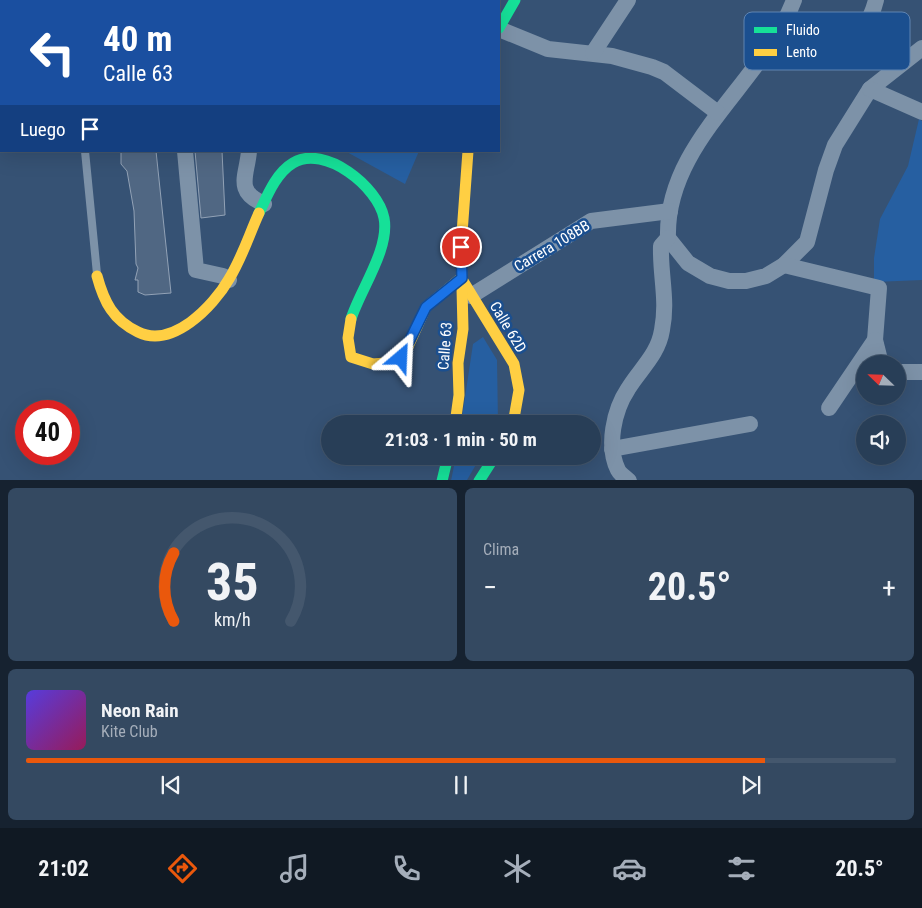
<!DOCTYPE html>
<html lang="es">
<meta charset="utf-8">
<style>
body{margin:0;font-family:"Roboto Condensed",sans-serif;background:#344961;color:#f1f3f6;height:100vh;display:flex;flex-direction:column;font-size:19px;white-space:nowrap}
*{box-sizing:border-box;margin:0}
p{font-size:16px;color:#a5aeba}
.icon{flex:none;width:28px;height:28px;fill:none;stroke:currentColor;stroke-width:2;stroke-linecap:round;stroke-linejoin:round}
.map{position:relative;height:480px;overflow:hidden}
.sheet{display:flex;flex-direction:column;gap:8px;padding:8px;background:#162230;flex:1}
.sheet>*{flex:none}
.top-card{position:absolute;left:0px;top:0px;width:500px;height:152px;box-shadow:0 5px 20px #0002,0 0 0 1px #44576d;background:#1a4fa0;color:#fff;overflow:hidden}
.needle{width:32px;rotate:293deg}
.fabs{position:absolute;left:856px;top:355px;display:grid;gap:10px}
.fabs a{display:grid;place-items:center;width:50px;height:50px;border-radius:50%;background:#283e57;box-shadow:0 5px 20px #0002,0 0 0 1px #44576d;font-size:25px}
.speed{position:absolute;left:15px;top:400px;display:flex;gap:10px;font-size:25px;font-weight:700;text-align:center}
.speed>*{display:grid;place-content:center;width:65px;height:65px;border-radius:50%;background:#283e57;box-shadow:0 5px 20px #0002,0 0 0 1px #44576d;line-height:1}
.speed .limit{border:8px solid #d22;background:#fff;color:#111}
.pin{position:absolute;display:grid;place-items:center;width:42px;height:42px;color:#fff;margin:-21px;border:2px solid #fff;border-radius:50%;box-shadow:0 1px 5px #0007}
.me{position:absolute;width:55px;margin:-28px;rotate:26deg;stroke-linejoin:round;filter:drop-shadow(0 0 4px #0008)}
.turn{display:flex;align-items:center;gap:18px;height:105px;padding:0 20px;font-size:22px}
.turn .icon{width:65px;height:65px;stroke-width:2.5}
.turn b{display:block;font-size:35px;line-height:42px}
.then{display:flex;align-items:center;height:48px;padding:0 20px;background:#0003;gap:10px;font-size:19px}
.big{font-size:38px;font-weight:700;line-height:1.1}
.sheet .card{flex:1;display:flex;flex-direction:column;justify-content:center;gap:8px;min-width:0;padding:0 18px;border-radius:8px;background:#344961}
.sheet .dial{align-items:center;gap:0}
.dial svg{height:130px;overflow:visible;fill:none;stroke:#44576d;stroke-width:7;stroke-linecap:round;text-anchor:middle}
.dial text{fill:#f1f3f6;stroke:none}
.song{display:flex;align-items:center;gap:15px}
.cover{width:60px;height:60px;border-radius:8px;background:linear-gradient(135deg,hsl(250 70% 55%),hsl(330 70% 35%))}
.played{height:5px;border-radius:2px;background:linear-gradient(90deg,#ea580c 85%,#44576d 85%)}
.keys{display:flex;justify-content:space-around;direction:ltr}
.heat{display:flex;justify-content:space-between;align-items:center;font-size:28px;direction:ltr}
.sheet .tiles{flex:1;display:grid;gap:8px;grid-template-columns:1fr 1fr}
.card:last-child{grid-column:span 2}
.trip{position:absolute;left:321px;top:415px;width:280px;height:50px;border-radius:25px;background:#283e57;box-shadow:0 5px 20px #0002,0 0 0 1px #44576d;font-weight:700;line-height:50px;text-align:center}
.dock{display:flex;height:80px;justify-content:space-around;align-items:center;background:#101923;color:#a5aeba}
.dock .icon{width:35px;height:35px}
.dock .selected{color:#ea580c}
.dock b{font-size:22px;color:#f1f3f6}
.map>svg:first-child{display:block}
.green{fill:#265fa1}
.building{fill:#506783;stroke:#92a2b6}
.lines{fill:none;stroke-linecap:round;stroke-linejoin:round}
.lane{stroke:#7d92a8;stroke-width:8}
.street{stroke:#7d92a8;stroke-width:16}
.fast{stroke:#16e098;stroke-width:11}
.slow{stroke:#ffcf43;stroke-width:11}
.route-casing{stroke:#114b97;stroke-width:12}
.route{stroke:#1a73e8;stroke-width:9}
.labels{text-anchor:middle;stroke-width:5;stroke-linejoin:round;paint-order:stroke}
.street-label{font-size:15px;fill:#fff;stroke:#1b4f8f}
.key{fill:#1b4f8f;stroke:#5f84b1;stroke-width:1}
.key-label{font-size:14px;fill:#fff}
</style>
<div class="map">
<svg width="922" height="481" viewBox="0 0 922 481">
<rect width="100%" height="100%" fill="#365274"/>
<!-- green -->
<g class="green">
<path d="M253 0H482L253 1Z"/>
<path d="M919 119 922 121V280L874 282V258L880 219 908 166Z"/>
<path d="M345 151H419L405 184Z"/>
<path d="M483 337 497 360 498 424H461L473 344Z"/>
<path d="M456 456H481L467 480 451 481Z"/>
</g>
<!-- building -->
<g class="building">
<path d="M121 151H156L171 293 145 295 138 292V280H135L138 268 136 264 134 211 127 171 121 164Z"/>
<path d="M195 151H222L225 215 201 218Z"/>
</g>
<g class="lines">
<!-- lane -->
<g class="lane">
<path d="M72 0V1"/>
<path d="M85 151 97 274"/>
</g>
<!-- street -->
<g class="street">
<path d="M794 0C763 83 665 142 668 238L688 263 710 276 729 281H746L766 276 784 265 807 242 826 170 835 145 870 89 922 48"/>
<path d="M788 17 830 42 846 44C862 33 871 20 876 0"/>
<path d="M499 29 548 49 612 56 652 67 664 72 718 113"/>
<path d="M593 53 628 0"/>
<path d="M870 89 922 112"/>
<path d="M185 151 196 270 223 276 229 280"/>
<path d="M249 151C247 176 234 191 264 204"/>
<path d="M784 265 879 288 875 340 881 364"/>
<path d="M471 296 591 221 670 211"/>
<path d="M898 372H922"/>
<path d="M829 408 875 340"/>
<path d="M612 449 750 424"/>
<path d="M629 481C625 477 620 474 618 470 606 446 614 410 628 389 640 369 658 355 662 330 668 300 660 275 661 246L668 238"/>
</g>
<!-- fast -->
<g class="fast">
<path d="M499 28 515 0"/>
<path d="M259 213C267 196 276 173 293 163 325 144 378 187 384 218 390 249 360 290 351 319"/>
<path d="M442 481 448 456"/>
<path d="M479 481 495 456"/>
</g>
<!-- slow -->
<g class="slow">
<path d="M97 276C104 302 113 320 138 332 172 349 213 307 229 279 242 258 249 235 259 213"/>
<path d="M463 281 514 364 519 390 513 424"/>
<path d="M351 319 348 338 351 357 373 364 397 362 406 351 426 307 461 278"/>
<path d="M455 424 459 395 458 363 463 329 461 247 468 151"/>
</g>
</g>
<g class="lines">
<defs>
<path id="route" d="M401 358 426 307 462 278 461 247"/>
</defs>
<!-- route casing -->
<use href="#route" class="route-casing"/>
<!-- route -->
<use href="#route" class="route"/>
</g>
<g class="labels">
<!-- street labels -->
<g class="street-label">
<text transform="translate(552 246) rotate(-31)" y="5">Carrera 108BB</text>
<text transform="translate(508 327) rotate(59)" y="5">Calle 62D</text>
<text transform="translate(445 346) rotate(-86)" y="5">Calle 63</text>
</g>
</g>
<!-- legend -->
<rect x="744" y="12" width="166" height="58" rx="8" class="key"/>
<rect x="754" y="27" width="23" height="6" fill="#16e098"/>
<rect x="754" y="49" width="23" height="7" fill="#ffcf43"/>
<g class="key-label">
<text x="786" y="35">Fluido</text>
<text x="786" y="57">Lento</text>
</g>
</svg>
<div class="fabs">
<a><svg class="needle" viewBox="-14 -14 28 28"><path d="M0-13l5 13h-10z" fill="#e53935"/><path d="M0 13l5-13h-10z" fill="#a5aeba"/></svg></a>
<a><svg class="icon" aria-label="sound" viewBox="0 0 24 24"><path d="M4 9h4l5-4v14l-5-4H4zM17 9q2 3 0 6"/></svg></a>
</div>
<div class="speed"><div class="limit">40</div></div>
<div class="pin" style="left:461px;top:247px;background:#d93025"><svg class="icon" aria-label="arrive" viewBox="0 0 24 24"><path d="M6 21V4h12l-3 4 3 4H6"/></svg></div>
<svg class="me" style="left:401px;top:358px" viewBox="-20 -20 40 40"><path d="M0-17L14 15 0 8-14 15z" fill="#1a73e8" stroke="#fff" stroke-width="4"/></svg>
<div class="trip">21:03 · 1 min · 50 m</div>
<div class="top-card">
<div class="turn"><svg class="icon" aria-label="left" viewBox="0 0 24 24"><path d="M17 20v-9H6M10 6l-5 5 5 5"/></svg><div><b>40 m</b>Calle 63</div></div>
<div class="then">Luego<svg class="icon" aria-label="arrive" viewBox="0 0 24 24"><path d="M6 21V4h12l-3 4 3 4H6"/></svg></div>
</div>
</div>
<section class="sheet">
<div class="tiles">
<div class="card dial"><svg viewBox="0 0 100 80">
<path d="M14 69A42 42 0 1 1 86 69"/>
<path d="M14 69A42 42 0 0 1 14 27" stroke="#ea580c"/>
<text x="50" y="56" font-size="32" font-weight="700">35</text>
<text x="50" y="72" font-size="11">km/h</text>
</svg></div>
<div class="card"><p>Clima</p>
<div class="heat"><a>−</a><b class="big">20.5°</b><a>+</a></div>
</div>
<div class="card">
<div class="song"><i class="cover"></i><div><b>Neon Rain</b><p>Kite Club</p></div></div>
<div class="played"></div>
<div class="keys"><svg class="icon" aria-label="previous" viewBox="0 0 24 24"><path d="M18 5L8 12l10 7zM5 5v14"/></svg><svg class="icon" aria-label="pause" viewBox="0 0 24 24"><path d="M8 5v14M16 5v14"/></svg><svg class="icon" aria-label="next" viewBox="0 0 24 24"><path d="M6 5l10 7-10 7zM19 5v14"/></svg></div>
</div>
</div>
</section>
<nav class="dock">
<b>21:02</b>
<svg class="icon selected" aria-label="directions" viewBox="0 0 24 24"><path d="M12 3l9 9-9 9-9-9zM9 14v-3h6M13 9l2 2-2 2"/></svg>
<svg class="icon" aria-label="music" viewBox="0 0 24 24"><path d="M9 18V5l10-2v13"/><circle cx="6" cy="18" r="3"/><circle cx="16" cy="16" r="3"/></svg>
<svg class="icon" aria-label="phone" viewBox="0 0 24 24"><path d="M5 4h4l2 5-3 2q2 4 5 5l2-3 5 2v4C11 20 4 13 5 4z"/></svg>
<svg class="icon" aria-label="climate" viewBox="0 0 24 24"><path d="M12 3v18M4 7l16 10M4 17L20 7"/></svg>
<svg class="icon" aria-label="car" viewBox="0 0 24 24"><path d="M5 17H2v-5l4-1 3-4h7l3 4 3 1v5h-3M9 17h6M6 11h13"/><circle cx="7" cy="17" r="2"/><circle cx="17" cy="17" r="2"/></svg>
<svg class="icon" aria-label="filters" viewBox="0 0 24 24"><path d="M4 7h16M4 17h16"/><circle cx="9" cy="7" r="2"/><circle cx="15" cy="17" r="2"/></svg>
<b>20.5°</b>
</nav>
